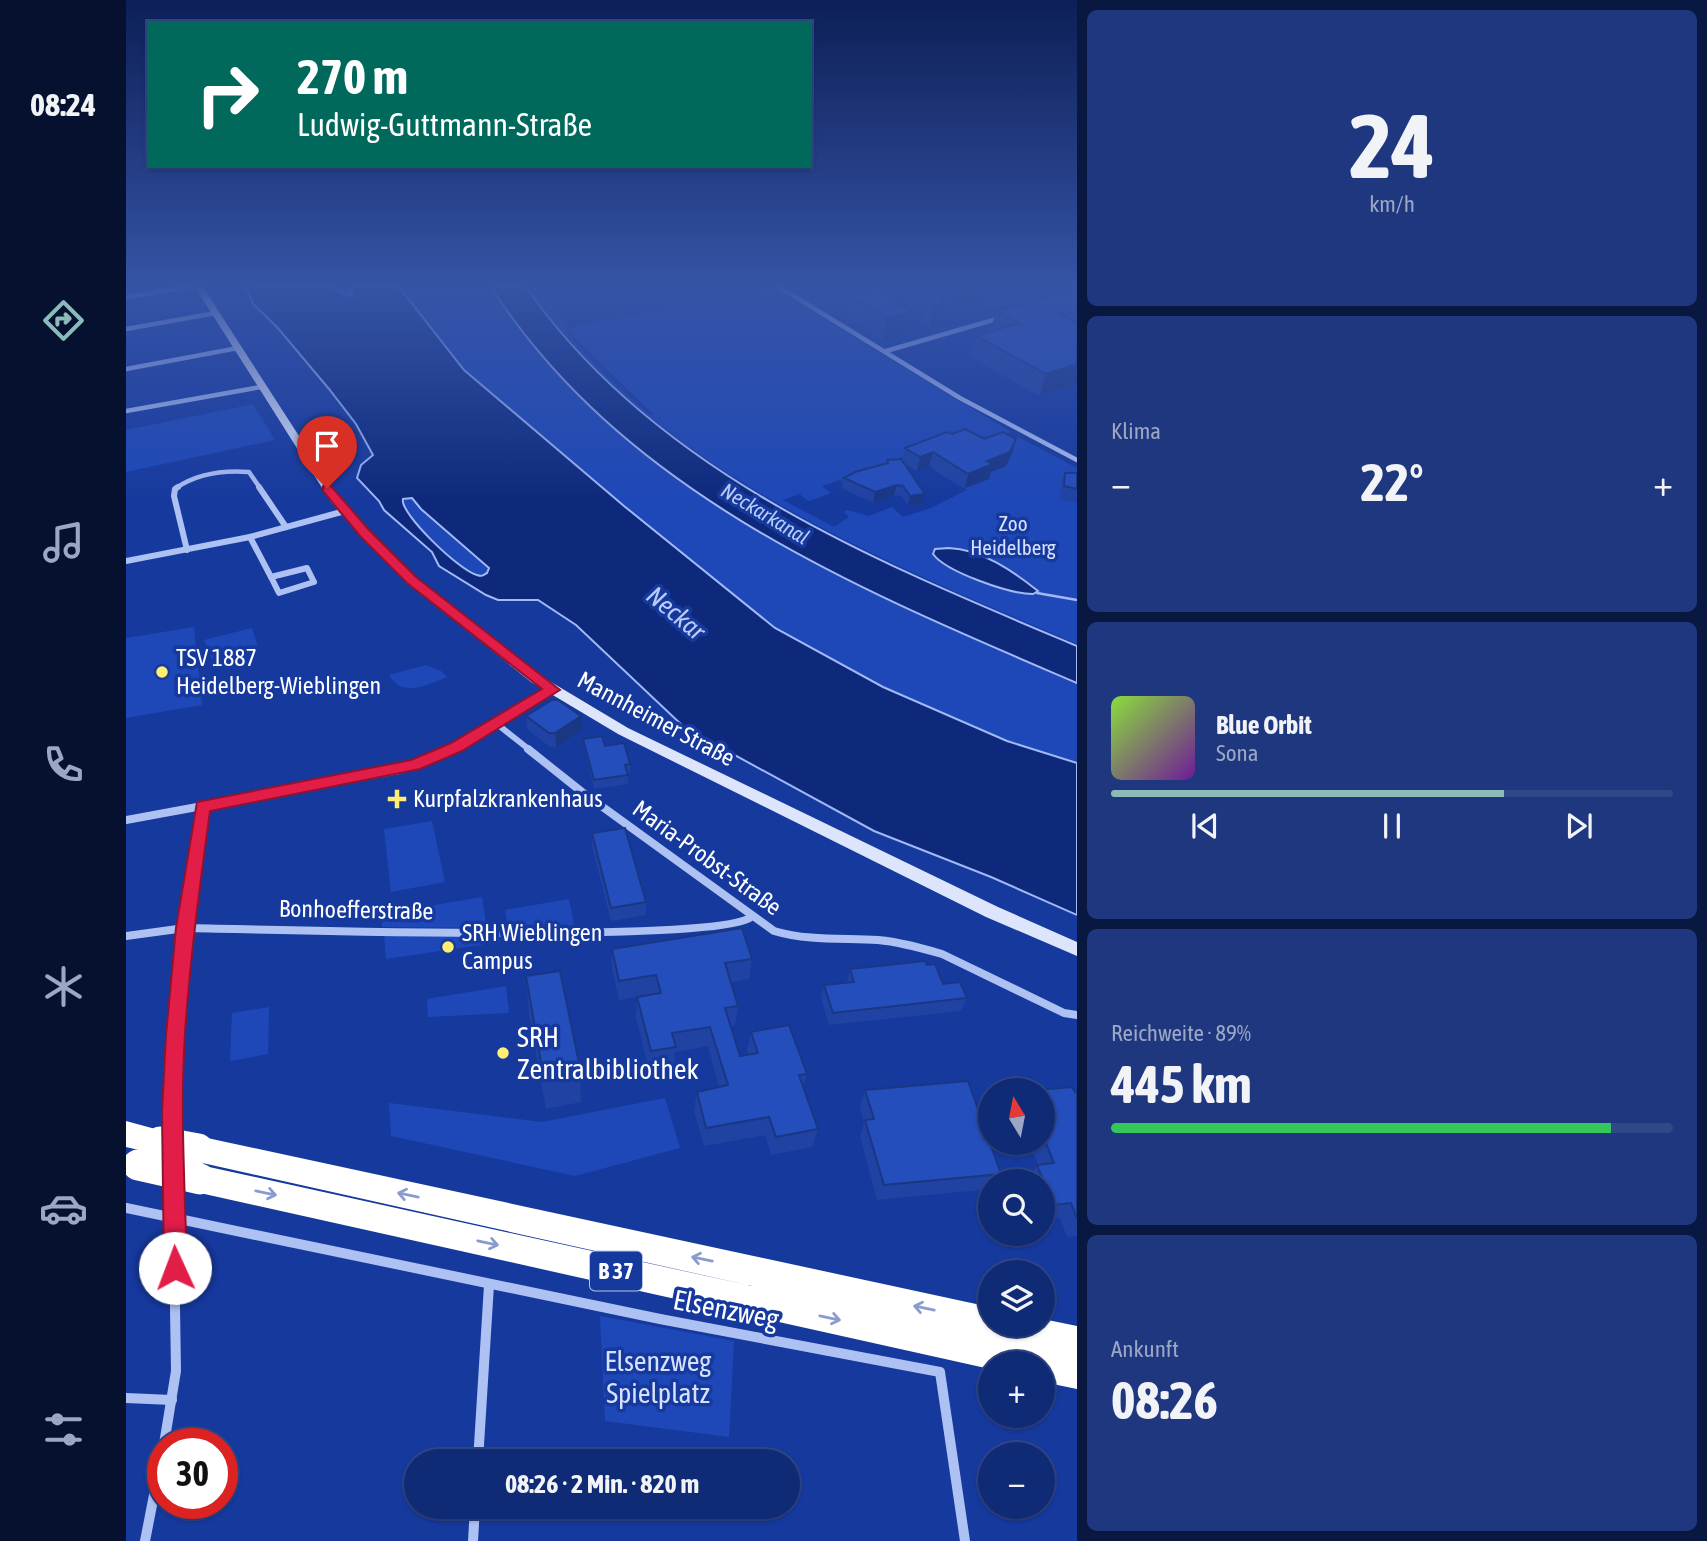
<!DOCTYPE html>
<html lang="de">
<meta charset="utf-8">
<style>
body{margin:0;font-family:"Asap Condensed",sans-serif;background:#1e377e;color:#f1f3f6;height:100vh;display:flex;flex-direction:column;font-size:26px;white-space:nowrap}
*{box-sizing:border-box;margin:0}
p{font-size:23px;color:#9ca7c5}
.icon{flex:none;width:38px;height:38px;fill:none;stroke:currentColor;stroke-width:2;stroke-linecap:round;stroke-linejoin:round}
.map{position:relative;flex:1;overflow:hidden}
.drawer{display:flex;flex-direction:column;gap:10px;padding:10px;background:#091841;width:630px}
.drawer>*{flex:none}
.hud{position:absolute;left:21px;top:21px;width:665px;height:147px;border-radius:0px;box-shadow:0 2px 5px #0004,0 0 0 2px #304788;background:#00695c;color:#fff;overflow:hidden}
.needle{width:46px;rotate:350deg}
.fabs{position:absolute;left:852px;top:1078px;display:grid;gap:14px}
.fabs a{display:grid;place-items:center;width:77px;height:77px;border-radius:50%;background:#102b76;box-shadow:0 2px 5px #0004,0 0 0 2px #304788;font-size:35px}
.speed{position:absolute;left:21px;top:1428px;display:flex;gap:14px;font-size:35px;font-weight:700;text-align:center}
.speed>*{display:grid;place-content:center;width:91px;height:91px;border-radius:50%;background:#102b76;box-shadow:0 2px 5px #0004,0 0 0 2px #304788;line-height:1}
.speed .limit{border:10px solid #d22;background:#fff;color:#111}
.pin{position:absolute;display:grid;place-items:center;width:60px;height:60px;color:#fff;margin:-72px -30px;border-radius:50% 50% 50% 0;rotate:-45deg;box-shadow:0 0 7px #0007}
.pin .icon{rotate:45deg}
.me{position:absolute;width:77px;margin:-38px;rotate:358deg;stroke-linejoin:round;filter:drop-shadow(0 0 5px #0008)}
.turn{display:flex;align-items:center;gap:24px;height:147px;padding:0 35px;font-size:32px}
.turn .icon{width:91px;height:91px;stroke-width:2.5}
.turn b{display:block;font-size:49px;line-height:60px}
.big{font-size:52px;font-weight:700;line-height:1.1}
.drawer .tile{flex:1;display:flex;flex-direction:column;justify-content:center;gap:10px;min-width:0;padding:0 24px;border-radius:10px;background:#1e377e}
.drawer .dial{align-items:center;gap:0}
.dial b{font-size:91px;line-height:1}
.song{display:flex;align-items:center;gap:21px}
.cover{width:84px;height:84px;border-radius:10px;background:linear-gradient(135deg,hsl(90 70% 55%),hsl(280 70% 35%))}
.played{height:7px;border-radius:4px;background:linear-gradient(90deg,#8bbbb9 70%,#304788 70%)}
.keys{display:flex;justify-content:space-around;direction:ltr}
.heat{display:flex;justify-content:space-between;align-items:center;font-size:38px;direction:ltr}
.charge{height:10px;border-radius:5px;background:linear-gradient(90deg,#34c759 89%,#304788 0)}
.trip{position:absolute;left:278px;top:1449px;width:396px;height:70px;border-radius:35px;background:#102b76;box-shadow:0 2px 5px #0004,0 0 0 2px #304788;font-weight:700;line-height:70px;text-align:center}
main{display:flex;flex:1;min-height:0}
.menu{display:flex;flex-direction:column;width:126px;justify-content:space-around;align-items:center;background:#06112f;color:#9ca7c5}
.menu .icon{width:49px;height:49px}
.menu .current{color:#8bbbb9}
.menu b{font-size:32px;color:#f1f3f6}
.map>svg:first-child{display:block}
.green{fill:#1e48b8;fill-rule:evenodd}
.water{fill:#0e297b;stroke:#a1b9f5;stroke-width:2;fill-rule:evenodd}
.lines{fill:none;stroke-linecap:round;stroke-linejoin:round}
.stream{stroke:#a1b9f5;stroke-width:2.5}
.street-far3{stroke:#aec1f3;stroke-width:4.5}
.street-far2{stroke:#aec1f3;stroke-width:6}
.street-far1{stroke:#aec1f3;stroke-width:8}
.street{stroke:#aec1f3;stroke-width:10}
.secondary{fill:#dde5fd;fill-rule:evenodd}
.highway{fill:#fff;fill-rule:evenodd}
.highway-bridge{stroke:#fff;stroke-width:31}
.wall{fill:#2043a3;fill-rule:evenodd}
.shaded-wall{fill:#1a3784}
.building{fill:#254ebd;stroke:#1a3784;stroke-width:2}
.oneway{stroke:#8a9cce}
.route{fill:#e11d48;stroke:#92132f;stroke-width:2}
.poi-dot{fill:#ffef70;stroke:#16399e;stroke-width:2.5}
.labels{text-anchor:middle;stroke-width:7;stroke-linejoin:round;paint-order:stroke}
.far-water-label{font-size:21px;font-style:italic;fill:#bbccf9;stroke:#16399e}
.far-park-label{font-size:21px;fill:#d6e1fd;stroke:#16399e}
.shield{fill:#16399e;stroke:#b9c4e2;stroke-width:2}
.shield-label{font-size:23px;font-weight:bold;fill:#fff}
.poi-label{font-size:24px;fill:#fff;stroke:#16399e;text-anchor:start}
.street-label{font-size:24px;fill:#fff;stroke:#16399e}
.water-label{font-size:26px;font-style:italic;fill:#bbccf9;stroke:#16399e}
.near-poi-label{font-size:28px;fill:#fff;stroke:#16399e;text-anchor:start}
.near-street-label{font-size:28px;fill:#fff;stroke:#16399e}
.near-park-label{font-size:28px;fill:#d6e1fd;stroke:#16399e}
</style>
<main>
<nav class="menu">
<b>08:24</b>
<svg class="icon current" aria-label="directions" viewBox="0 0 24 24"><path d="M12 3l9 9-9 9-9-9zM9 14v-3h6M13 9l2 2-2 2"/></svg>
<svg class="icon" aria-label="music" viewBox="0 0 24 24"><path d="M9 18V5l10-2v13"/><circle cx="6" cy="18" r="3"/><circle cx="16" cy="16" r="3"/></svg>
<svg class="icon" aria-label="phone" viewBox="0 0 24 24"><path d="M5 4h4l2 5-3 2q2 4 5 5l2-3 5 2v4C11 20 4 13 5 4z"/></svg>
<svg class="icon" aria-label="climate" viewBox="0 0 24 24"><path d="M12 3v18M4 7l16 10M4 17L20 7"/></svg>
<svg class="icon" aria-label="car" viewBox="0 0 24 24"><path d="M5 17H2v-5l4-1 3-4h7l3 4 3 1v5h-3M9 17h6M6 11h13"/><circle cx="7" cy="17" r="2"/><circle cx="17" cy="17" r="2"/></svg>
<svg class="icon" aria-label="filters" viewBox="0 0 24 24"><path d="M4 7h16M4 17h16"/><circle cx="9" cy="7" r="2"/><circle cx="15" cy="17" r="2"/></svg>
</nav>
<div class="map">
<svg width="951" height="1541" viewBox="0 0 951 1541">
<rect width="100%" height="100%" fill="#16399e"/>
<!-- green -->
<g class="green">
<path d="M207 287H365C497 494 734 590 951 683V834L760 746Z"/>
<path d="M402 287H410L443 328 645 287 885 432 869 437 837 435 730 474 718 482 714 480 696 486 705 493 683 501 674 495 676 493 657 500 708 527 723 517 718 512 721 510 743 516 766 507 777 517 805 508 841 490 808 470 892 437 951 468V644C752 559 530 471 402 287ZM441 330 527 414V415H524C494 390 466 363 441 333Z"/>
<path d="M127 404 149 440 0 472V430Z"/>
<path d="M286 498 295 509 363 568 361 574C357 575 355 577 350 575 334 571 273 514 277 499Z"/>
<path d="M68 627 76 705 0 718V638Z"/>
<path d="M126 628 132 647 86 659 78 640Z"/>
<path d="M300 665 315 671 321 677C302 685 275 698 263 675Z"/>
<path d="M306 821 319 882 265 892 258 829Z"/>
<path d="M356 897 361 928 256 927V914Z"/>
<path d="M443 899 449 928H382L379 910Z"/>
<path d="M258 934 373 935 374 942 260 959Z"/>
<path d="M380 986 383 1013 302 1017 301 999Z"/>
<path d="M143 1007 142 1054 104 1061 106 1013Z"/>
<path d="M539 1098 554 1148 449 1176 265 1136 263 1103 416 1122Z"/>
<path d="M474 1316 608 1341 603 1437 479 1421Z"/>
</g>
<!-- water -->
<g class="water">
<path d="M120 287H207L218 294 226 295V287H273L338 370 498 506 649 628 757 687 881 741 951 763V915L865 877 748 831 559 728 450 625 412 600H372L360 595 313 566 306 552 258 510 253 501 231 478 235 465 247 455 230 424 203 389 151 327 127 304ZM286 498 295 509 363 568 361 573C357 575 356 577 351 575 335 572 273 513 277 499Z"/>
<path d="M365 287H400C528 472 751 562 951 646V683C734 590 498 494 365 287Z"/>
<path d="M823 548C855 549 887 571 912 591L907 594C884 594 820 572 807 554L809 549Z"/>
</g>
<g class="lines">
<!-- stream -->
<path class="stream" d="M911 593 951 600"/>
<!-- street-far3 -->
<g class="street-far3">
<path d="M653 287 834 398 951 460"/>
<path d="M0 297 63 287"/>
<path d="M0 329 90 313"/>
<path d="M760 351 874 318"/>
<path d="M0 369 112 348"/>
<path d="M0 411 135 387"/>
<path d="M50 488C72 473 97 470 123 472L134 488"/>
</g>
<!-- street-far2 -->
<g class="street-far2">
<path d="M52 487 49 489 48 496 61 550"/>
<path d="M133 487 160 527"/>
<path d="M124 537 145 577"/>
<path d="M0 561 124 537 219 511"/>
<path d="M181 568 188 582 153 593 145 577Z"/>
<path d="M371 724 405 751"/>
<path d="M321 751 426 690"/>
</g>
<!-- street-far1 -->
<g class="street-far1">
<path d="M402 749 456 792 648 931C682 941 716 938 752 940 774 942 795 948 816 954L938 1013 951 1015"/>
<path d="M0 820 273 770 325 749"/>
<path d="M0 936 59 928C133 929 593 944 625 917"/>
<path d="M47 1094 54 971 77 806"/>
</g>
<!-- street -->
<g class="street">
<path d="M46 1136 47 1092"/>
<path d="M0 1208 534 1319 814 1372 839 1541"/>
<path d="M0 1398 46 1400"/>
<path d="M38 1444 50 1371 47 1180"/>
<path d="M352 1461 363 1285"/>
<path d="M19 1541 37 1449"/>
<path d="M347 1541 349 1507"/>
</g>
<!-- secondary -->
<path class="secondary" d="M69 287H77L213 498 289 578 415 676 502 728 872 907 951 942V956L860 917 492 734 405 682 281 582 205 502Z"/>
<!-- highway -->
<g class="highway">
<path d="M0 1121 44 1133 48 1142 44 1151 34 1155 0 1147Z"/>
<path d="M72 1136 864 1307V1325H917V1319L951 1326V1389L917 1382V1363H864V1369L74 1193 64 1189 60 1179 64 1169 74 1165 626 1286 72 1162 62 1158 58 1149 62 1140Z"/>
</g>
<!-- highway-bridge -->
<g class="highway-bridge">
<path d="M34 1142 72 1149"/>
<path d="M12 1165 74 1179"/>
</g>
</g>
<!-- wall -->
<g class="wall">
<path d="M730 287H764L761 298 786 312 781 334 756 341 720 319 724 297 732 295 729 290Z"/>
<path d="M784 287H806L805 290 789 291Z"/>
<path d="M822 287H923L922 291H916L914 299 951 289V383L914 396 844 357 850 336 864 332 870 311 874 310H866L858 306 826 309 819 301ZM893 296 899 301H907L878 309 881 297Z"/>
<path d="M811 296 814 327 803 328 796 319 801 297Z"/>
<path d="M826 434 858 439H890L886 453 880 466 865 472 863 479 839 488 803 466 791 471 779 464 799 494 797 504 782 506 775 496 768 495 747 503 716 488 718 478 760 463 761 460 776 461 779 448Z"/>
<path d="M939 473H951V503L934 499 935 486Z"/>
<path d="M400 716 456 730 430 747H424L401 729Z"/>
<path d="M457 739 479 746 504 764V773H502V784L468 789 458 747Z"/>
<path d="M466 833 520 902V915L485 921 466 846Z"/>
<path d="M486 949 626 959 623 979 605 982 612 1006 609 1025 605 1026 614 1056 622 1054 621 1051 625 1032 681 1074 677 1087 692 1129 686 1147 645 1155 639 1135 578 1146 568 1111 571 1092 593 1087 582 1046 549 1052 548 1066 523 1070 510 1017 511 997 529 994 493 1000 486 969Z"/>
<path d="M801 965 817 984 841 998 835 1011 703 1025 695 998 698 985 721 983 724 969Z"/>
<path d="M400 976 454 1068 455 1102 420 1109 403 1013Z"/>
<path d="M739 1090 875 1174 871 1181H864V1189L751 1200 734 1136 738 1123 734 1106Z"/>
<path d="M917 1090 951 1092V1236L941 1237 934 1218 917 1220V1181H902L901 1180 911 1165H912L904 1143 869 1147 868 1143H917Z"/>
<path d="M864 1095V1133L856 1111Z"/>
</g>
<!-- shaded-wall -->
<g class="shaded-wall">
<path d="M862 288 858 306 826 309 831 291Z"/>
<path d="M819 304 814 327 803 328 808 305Z"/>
<path d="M786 312 781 334 756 341 761 318Z"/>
<path d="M951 364V383L914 396 920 374Z"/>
<path d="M890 439 886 453 880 466 865 472 863 479 839 488 842 474Z"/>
<path d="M807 452 803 466 791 471 794 457Z"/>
<path d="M771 485 768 495 747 503 749 492Z"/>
<path d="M799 494 797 504 782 506 784 496Z"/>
<path d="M455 716 456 730 430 747 429 733Z"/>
</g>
<!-- building -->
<g class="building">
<path d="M827 287H879L882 291 871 292 862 288 831 291Z"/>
<path d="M951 289V313L933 314 951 323V364L920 374 850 336 893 323 870 311Z"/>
<path d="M749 290 786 312 761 318 724 297Z"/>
<path d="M811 296 819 304 808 305 801 297Z"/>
<path d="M839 429 858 439 877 432 890 439 884 452 861 461 867 464 842 474 807 452 794 457 779 448 821 432 826 434Z"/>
<path d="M775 459 799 494 784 496 777 486 771 485 749 492 718 478 729 472 762 463 761 460Z"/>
<path d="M939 473H951V489L938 486Z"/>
<path d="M426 700H432L455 716 429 733H423L400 716Z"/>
<path d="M476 736 479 746 498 743 504 764 499 765 502 775 468 780 457 739Z"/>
<path d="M499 828 520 902 485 908 466 833Z"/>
<path d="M616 928 626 959 599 963 612 1006 599 1008 614 1056 632 1053 625 1032 663 1025 681 1074 673 1075 692 1129 650 1137 643 1117 580 1128 571 1092 602 1085 584 1027 546 1033 550 1047 525 1051 511 997 535 993 530 975 493 981 486 949Z"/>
<path d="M799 961 801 965 809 964 817 984 834 982 841 998 707 1013 698 985 728 982 724 969Z"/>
<path d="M434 971 454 1068 417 1074 400 976Z"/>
<path d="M842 1081 875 1174 758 1185 739 1120 748 1119 739 1090Z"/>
<path d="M946 1087 949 1092H951V1219L945 1203 927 1205 911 1165 928 1163 917 1136V1090H913Z"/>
</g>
<!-- one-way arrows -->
<defs><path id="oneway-shaft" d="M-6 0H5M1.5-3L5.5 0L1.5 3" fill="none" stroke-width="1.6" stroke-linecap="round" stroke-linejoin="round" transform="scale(1.75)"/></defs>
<g class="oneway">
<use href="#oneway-shaft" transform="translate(140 1193) rotate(12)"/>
<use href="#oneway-shaft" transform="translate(282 1195) rotate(-168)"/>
<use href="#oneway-shaft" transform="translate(362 1243) rotate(12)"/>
<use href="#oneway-shaft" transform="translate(576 1259) rotate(-168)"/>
<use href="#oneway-shaft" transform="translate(798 1308) rotate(-168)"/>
<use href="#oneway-shaft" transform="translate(704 1318) rotate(12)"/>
</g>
<!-- sky -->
<linearGradient id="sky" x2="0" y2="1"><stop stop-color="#0c1f57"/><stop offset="0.57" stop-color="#3654a6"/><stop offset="1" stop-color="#3654a6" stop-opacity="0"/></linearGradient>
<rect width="951" height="502" fill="url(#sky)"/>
<!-- route -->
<path class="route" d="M201 484 205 486 243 530 290 577 434 690 336 751 294 769 84 811C74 885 64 959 59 1033 54 1112 59 1190 61 1268L57 1276 49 1280 41 1276 38 1268 36 1113 40 1035 50 928 71 802 285 760 325 743 416 689 281 583 234 536 197 491V486Z"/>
<!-- markers -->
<g class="poi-dot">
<circle cx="36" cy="672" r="7"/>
<path d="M267.5 788.5h7v7h7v7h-7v7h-7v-7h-7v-7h7z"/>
<circle cx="322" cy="947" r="7"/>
<circle cx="377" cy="1053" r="7"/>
</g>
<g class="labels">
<!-- far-water labels -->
<g class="far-water-label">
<text transform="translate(639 514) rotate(31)" y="7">Neckarkanal</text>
</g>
<!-- far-park labels -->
<g class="far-park-label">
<text x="887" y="531">Zoo<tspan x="887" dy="24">Heidelberg</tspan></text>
</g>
<!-- shield labels -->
<rect class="shield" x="464" y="1251.5" width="52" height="39" rx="5"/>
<g class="shield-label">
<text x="490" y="1279">B 37</text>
</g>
<!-- poi labels -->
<g class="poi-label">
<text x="50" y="666">TSV 1887<tspan x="50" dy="28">Heidelberg-Wieblingen</tspan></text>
<text x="287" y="807">Kurpfalzkrankenhaus</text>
<text x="336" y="941">SRH Wieblingen<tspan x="336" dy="28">Campus</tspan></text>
</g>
<!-- street labels -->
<g class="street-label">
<text transform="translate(530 719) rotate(28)" y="8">Mannheimer Straße</text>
<text transform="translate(581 858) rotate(36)" y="8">Maria-Probst-Straße</text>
<text transform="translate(230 910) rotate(1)" y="8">Bonhoefferstraße</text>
</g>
<!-- water labels -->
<g class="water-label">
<text transform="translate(550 613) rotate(40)" y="9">Neckar</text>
</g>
<!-- near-poi labels -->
<g class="near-poi-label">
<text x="391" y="1047">SRH<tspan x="391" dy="32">Zentralbibliothek</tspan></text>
</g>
<!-- near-street labels -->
<g class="near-street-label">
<text transform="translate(600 1309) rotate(11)" y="10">Elsenzweg</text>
</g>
<!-- near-park labels -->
<g class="near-park-label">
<text x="532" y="1371">Elsenzweg<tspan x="532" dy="32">Spielplatz</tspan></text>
</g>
</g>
</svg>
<div class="fabs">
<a><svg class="needle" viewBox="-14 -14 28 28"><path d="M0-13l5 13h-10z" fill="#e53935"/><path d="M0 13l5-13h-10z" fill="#9ca7c5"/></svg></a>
<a><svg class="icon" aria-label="search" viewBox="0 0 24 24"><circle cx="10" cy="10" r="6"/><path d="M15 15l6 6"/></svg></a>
<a><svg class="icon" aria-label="layers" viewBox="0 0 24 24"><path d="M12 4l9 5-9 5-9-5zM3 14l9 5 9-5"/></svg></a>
<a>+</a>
<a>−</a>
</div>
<div class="speed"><div class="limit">30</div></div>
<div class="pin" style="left:201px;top:488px;background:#d93025"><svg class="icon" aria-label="arrive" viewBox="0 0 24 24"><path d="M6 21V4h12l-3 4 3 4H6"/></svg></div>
<svg class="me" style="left:49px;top:1268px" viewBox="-20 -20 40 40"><circle r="19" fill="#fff"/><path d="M0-13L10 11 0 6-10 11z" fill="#e11d48"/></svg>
<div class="trip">08:26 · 2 Min. · 820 m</div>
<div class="hud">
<div class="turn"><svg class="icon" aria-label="right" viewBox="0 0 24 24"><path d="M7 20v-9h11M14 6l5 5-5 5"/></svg><div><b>270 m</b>Ludwig-Guttmann-Straße</div></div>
</div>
</div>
<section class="drawer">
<div class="tile dial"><b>24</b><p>km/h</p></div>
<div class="tile"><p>Klima</p>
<div class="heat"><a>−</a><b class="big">22°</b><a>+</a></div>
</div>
<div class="tile">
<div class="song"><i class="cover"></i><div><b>Blue Orbit</b><p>Sona</p></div></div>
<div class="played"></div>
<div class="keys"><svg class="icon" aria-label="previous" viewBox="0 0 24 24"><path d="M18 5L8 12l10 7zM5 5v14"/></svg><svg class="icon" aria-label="pause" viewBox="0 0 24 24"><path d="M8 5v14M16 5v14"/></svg><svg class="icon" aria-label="next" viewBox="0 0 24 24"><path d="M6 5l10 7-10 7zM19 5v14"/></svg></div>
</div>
<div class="tile"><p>Reichweite · 89%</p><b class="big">445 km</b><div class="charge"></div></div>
<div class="tile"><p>Ankunft</p><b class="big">08:26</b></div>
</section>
</main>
